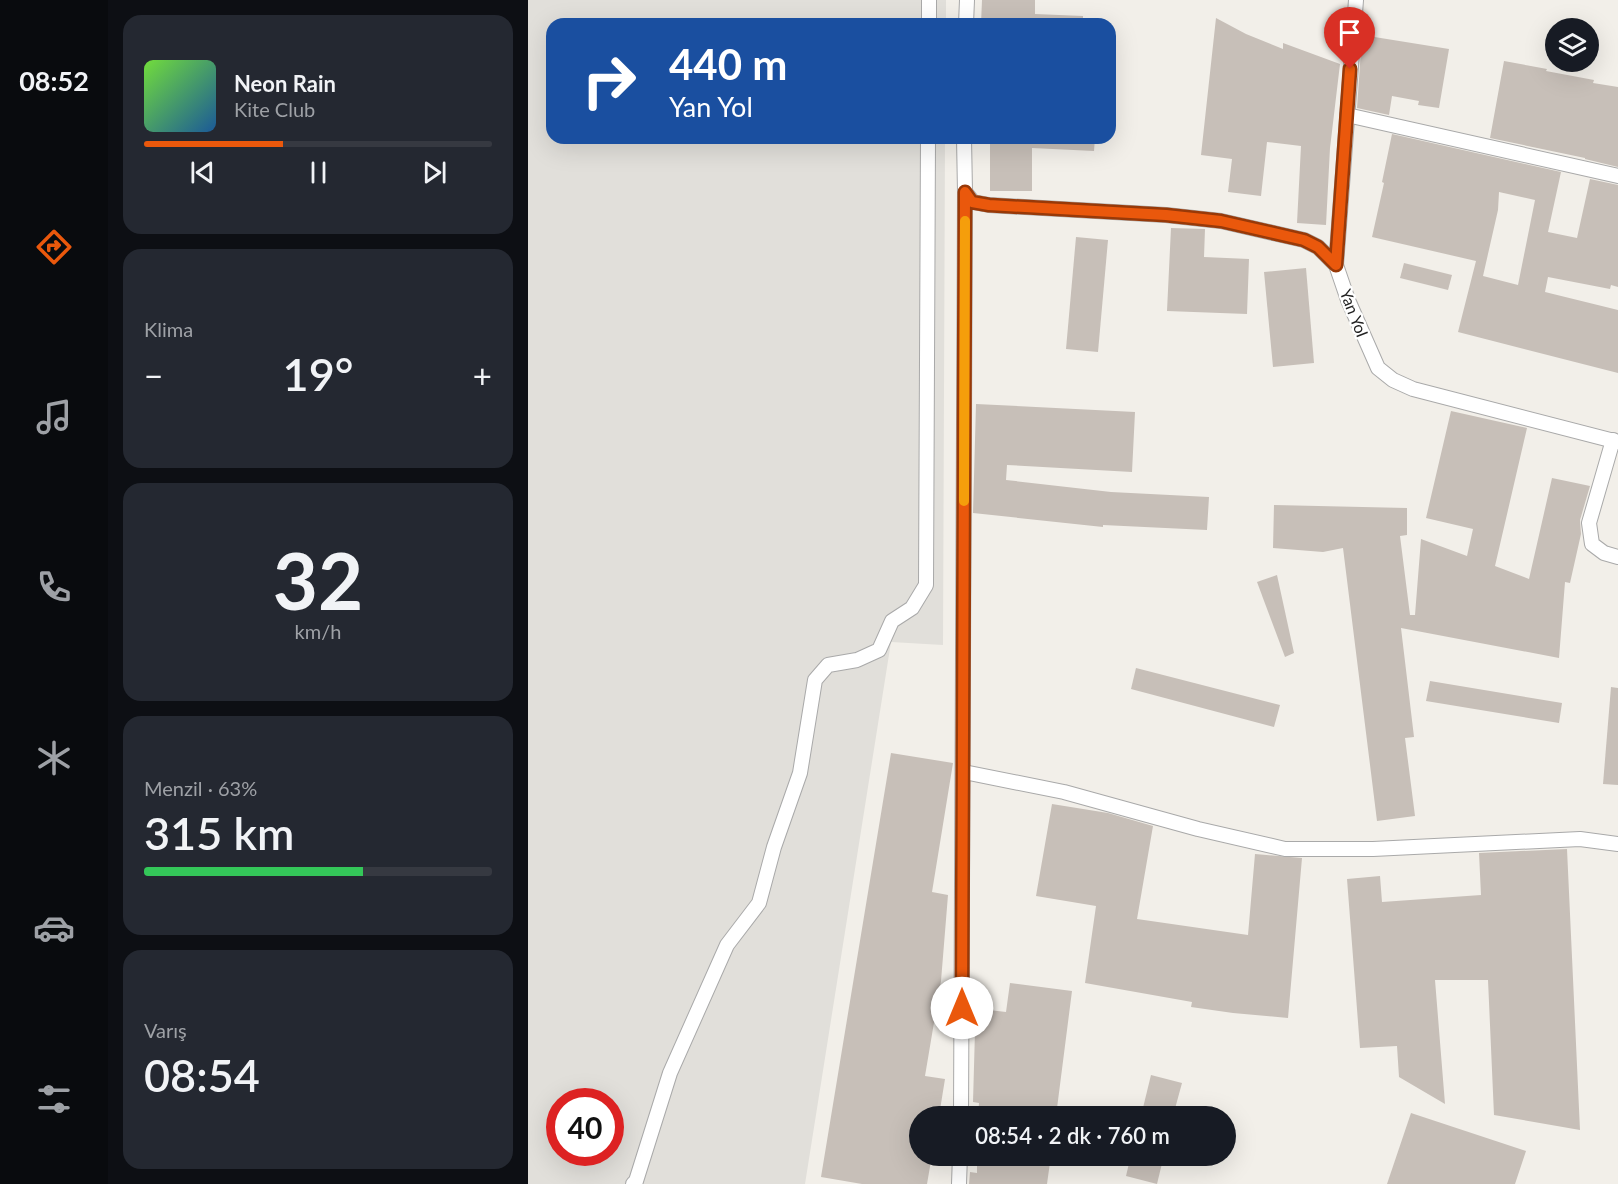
<!DOCTYPE html>
<html lang="tr">
<meta charset="utf-8">
<style>
body{margin:0;font-family:Lato,sans-serif;background:#242831;color:#f1f3f6;height:100vh;display:flex;flex-direction:column;font-size:22px;white-space:nowrap}
*{box-sizing:border-box;margin:0}
p{font-size:20px;color:#9ea1a6}
.icon{flex:none;width:33px;height:33px;fill:none;stroke:currentColor;stroke-width:2;stroke-linecap:round;stroke-linejoin:round}
.map{position:relative;flex:1;overflow:hidden}
.panel{display:flex;flex-direction:column;gap:15px;padding:15px;background:#0d0f14;width:420px}
.panel>*{flex:none}
.banner{position:absolute;left:18px;top:18px;width:570px;height:126px;border-radius:18px;box-shadow:0 6px 24px #0002;background:#1a4fa0;color:#fff;overflow:hidden}
.fabs{position:absolute;left:1017px;top:18px;display:grid;gap:12px}
.fabs a{display:grid;place-items:center;width:54px;height:54px;border-radius:50%;background:#171b24;box-shadow:0 6px 24px #0002;font-size:30px}
.speed{position:absolute;left:18px;top:1088px;display:flex;gap:12px;font-size:30px;font-weight:700;text-align:center}
.speed>*{display:grid;place-content:center;width:78px;height:78px;border-radius:50%;background:#171b24;box-shadow:0 6px 24px #0002;line-height:1}
.speed .limit{border:9px solid #d22;background:#fff;color:#111}
.pin{position:absolute;display:grid;place-items:center;width:51px;height:51px;color:#fff;margin:-62px -26px;border-radius:50% 50% 50% 0;rotate:-45deg;box-shadow:0 0 6px #0007}
.pin .icon{rotate:45deg}
.me{position:absolute;width:66px;margin:-33px;rotate:0deg;stroke-linejoin:round;filter:drop-shadow(0 0 4px #0008)}
.turn{display:flex;align-items:center;gap:21px;height:126px;padding:0 24px;font-size:27px}
.turn .icon{width:78px;height:78px;stroke-width:2.5}
.turn b{display:block;font-size:42px;line-height:51px}
.big{font-size:45px;font-weight:600;line-height:1.1}
.panel .widget{flex:1;display:flex;flex-direction:column;justify-content:center;gap:9px;min-width:0;padding:0 21px;border-radius:18px;background:#242831}
.panel .dial{align-items:center;gap:0}
.dial b{font-size:78px;line-height:1}
.song{display:flex;align-items:center;gap:18px}
.cover{width:72px;height:72px;border-radius:9px;background:linear-gradient(135deg,hsl(100 70% 55%),hsl(210 70% 35%))}
.played{height:6px;border-radius:3px;background:linear-gradient(90deg,#ea580c 40%,#363941 40%)}
.keys{display:flex;justify-content:space-around;direction:ltr}
.heat{display:flex;justify-content:space-between;align-items:center;font-size:33px;direction:ltr}
.charge{height:9px;border-radius:4px;background:linear-gradient(90deg,#34c759 63%,#363941 0)}
.trip{position:absolute;left:381px;top:1106px;width:327px;height:60px;border-radius:30px;background:#171b24;box-shadow:0 6px 24px #0002;font-weight:600;line-height:60px;text-align:center}
main{display:flex;flex:1;min-height:0}
.dock{display:flex;flex-direction:column;width:108px;justify-content:space-around;align-items:center;background:#090b0e;color:#9ea1a6}
.dock .icon{width:42px;height:42px}
.dock .selected{color:#ea580c}
.dock b{font-size:27px;color:#f1f3f6}
.map>svg:first-child{display:block}
.airport{fill:#e1dfda;fill-rule:evenodd}
.building{fill:#c7bfb8;fill-rule:evenodd}
.lines{fill:none;stroke-linecap:round;stroke-linejoin:round}
.minor-casing{stroke:#a9a9a9;stroke-width:16}
.minor{stroke:#fff;stroke-width:14}
.route-casing{stroke:#983908;stroke-width:15}
.route{stroke:#ea580c;stroke-width:10}
.slow{stroke:#f59e0b;stroke-width:10}
.labels{text-anchor:middle;stroke-width:4.5;stroke-linejoin:round;paint-order:stroke}
.street-label{font-size:16px;fill:#222;stroke:#fff}
</style>
<main>
<nav class="dock">
<b>08:52</b>
<svg class="icon selected" aria-label="directions" viewBox="0 0 24 24"><path d="M12 3l9 9-9 9-9-9zM9 14v-3h6M13 9l2 2-2 2"/></svg>
<svg class="icon" aria-label="music" viewBox="0 0 24 24"><path d="M9 18V5l10-2v13"/><circle cx="6" cy="18" r="3"/><circle cx="16" cy="16" r="3"/></svg>
<svg class="icon" aria-label="phone" viewBox="0 0 24 24"><path d="M5 4h4l2 5-3 2q2 4 5 5l2-3 5 2v4C11 20 4 13 5 4z"/></svg>
<svg class="icon" aria-label="climate" viewBox="0 0 24 24"><path d="M12 3v18M4 7l16 10M4 17L20 7"/></svg>
<svg class="icon" aria-label="car" viewBox="0 0 24 24"><path d="M5 17H2v-5l4-1 3-4h7l3 4 3 1v5h-3M9 17h6M6 11h13"/><circle cx="7" cy="17" r="2"/><circle cx="17" cy="17" r="2"/></svg>
<svg class="icon" aria-label="filters" viewBox="0 0 24 24"><path d="M4 7h16M4 17h16"/><circle cx="9" cy="7" r="2"/><circle cx="15" cy="17" r="2"/></svg>
</nav>
<section class="panel">
<div class="widget">
<div class="song"><i class="cover"></i><div><b>Neon Rain</b><p>Kite Club</p></div></div>
<div class="played"></div>
<div class="keys"><svg class="icon" aria-label="previous" viewBox="0 0 24 24"><path d="M18 5L8 12l10 7zM5 5v14"/></svg><svg class="icon" aria-label="pause" viewBox="0 0 24 24"><path d="M8 5v14M16 5v14"/></svg><svg class="icon" aria-label="next" viewBox="0 0 24 24"><path d="M6 5l10 7-10 7zM19 5v14"/></svg></div>
</div>
<div class="widget"><p>Klima</p>
<div class="heat"><a>−</a><b class="big">19°</b><a>+</a></div>
</div>
<div class="widget dial"><b>32</b><p>km/h</p></div>
<div class="widget"><p>Menzil · 63%</p><b class="big">315 km</b><div class="charge"></div></div>
<div class="widget"><p>Varış</p><b class="big">08:54</b></div>
</section>
<div class="map">
<svg width="1090" height="1184" viewBox="0 0 1090 1184">
<rect width="100%" height="100%" fill="#f2efe9"/>
<!-- airport -->
<path class="airport" d="M0 0H418V24H24V138H417L415 645 363 642 277 1184H0ZM32 1101H82V1152H32Z"/>
<!-- building -->
<g class="building">
<path d="M454 0H507V14L555 16V24H453Z"/>
<path d="M688 18 718 34 755 49V43L812 64 802 148 798 225 769 223 773 146 739 142 733 196 700 192 704 159 673 155Z"/>
<path d="M834 35 921 49 911 108 890 105 891 101 864 96 861 115 829 108Z"/>
<path d="M976 61 1019 69 1018 71 1066 80 1065 83 1090 87V167L1057 159V158L962 138Z"/>
<path d="M864 134 1033 172 1020 232 1049 238 1062 179 1090 185V287L1083 285 1082 289 1020 277 1017 292 1090 310V373L930 332 948 261 844 237 856 183 854 182ZM971 192 1007 200 990 285 955 276 970 210Z"/>
<path d="M462 138H567L566 151 504 148V191H462Z"/>
<path d="M643 228 677 229 676 257 721 259 719 314 639 311Z"/>
<path d="M548 237 580 240 570 352 538 349Z"/>
<path d="M876 263 924 275 920 290 872 278Z"/>
<path d="M778 268 786 363 745 367 736 272Z"/>
<path d="M448 404 607 412 604 472 479 465 478 480 583 492 681 497 679 530 575 525V527L445 513Z"/>
<path d="M923 411 999 428 967 566 1001 579 1024 478 1062 486 1052 520 1053 534 1042 583 1037 582 1031 658 873 628 886 737 877 738 887 816 849 821 815 548 795 552 745 548 746 505 879 508V535L872 536 882 615H887L893 539 939 556 945 529 898 518Z"/>
<path d="M749 575 766 653 757 657 729 582Z"/>
<path d="M608 668 752 705 746 727 603 689Z"/>
<path d="M902 681 1034 703 1031 723 898 701Z"/>
<path d="M1083 687 1090 688V785L1075 784Z"/>
<path d="M363 753 425 763 404 892 420 895 413 981 397 1076 417 1079 411 1116H392V1155H404L399 1184H334L293 1177Z"/>
<path d="M524 804 580 813 625 826 609 919 720 935 727 854 774 858 760 1018 705 1013 663 1007 664 1002 557 983 568 906 508 896Z"/>
<path d="M1039 849 1052 1130 966 1115 960 980H907L917 1104 871 1077 869 1046 832 1048 819 879 852 876 854 902 953 895 951 853Z"/>
<path d="M482 983 544 991 528 1116H450L451 1103 445 1102 447 1031H442L444 1008 478 1012Z"/>
<path d="M623 1075 654 1083 645 1116H613Z"/>
<path d="M883 1113 998 1151 987 1184H859Z"/>
<path d="M449 1155H523L519 1184H441L442 1172 449 1173Z"/>
<path d="M603 1155H636L629 1184 598 1176Z"/>
</g>
<g class="lines">
<defs>
<g id="minor">
<path d="M401 24V0"/>
<path d="M438 24 439 0"/>
<path d="M819 115 1090 176"/>
<path d="M436 138 437 192 445 202 461 205 638 215 693 221 776 240 790 247 808 265 820 300 850 368 865 380 885 389 1090 442"/>
<path d="M808 265 828 0"/>
<path d="M1085 440 1061 523 1064 544 1076 553 1090 557"/>
<path d="M436 772 536 792 670 829 757 849H845L1052 839 1090 844"/>
<path d="M433 1116 437 192"/>
<path d="M105 1184 108 1181 142 1073 199 945 231 903 246 847 272 773 287 680 300 665 329 660 351 650 364 621 384 608 398 585 400 138"/>
<path d="M431 1184 432 1155"/>
</g>
</defs>
<!-- minor casing -->
<use href="#minor" class="minor-casing"/>
<!-- minor -->
<use href="#minor" class="minor"/>
</g>
<g class="lines">
<defs>
<path id="route" d="M434 1008 437 192 444 202 461 205 638 215 693 221 776 240 790 247 808 265 822 69"/>
</defs>
<!-- route casing -->
<use href="#route" class="route-casing"/>
<!-- route -->
<use href="#route" class="route"/>
<!-- slow -->
<path class="slow" d="M436 501 437 221"/>
</g>
<g class="labels">
<!-- street labels -->
<g class="street-label">
<text transform="translate(826 313) rotate(69)" y="6">Yan Yol</text>
</g>
</g>
</svg>
<div class="fabs">
<a><svg class="icon" aria-label="layers" viewBox="0 0 24 24"><path d="M12 4l9 5-9 5-9-5zM3 14l9 5 9-5"/></svg></a>
</div>
<div class="speed"><div class="limit">40</div></div>
<div class="pin" style="left:822px;top:69px;background:#d93025"><svg class="icon" aria-label="arrive" viewBox="0 0 24 24"><path d="M6 21V4h12l-3 4 3 4H6"/></svg></div>
<svg class="me" style="left:434px;top:1008px" viewBox="-20 -20 40 40"><circle r="19" fill="#fff"/><path d="M0-13L10 11 0 6-10 11z" fill="#ea580c"/></svg>
<div class="trip">08:54 · 2 dk · 760 m</div>
<div class="banner">
<div class="turn"><svg class="icon" aria-label="right" viewBox="0 0 24 24"><path d="M7 20v-9h11M14 6l5 5-5 5"/></svg><div><b>440 m</b>Yan Yol</div></div>
</div>
</div>
</main>
